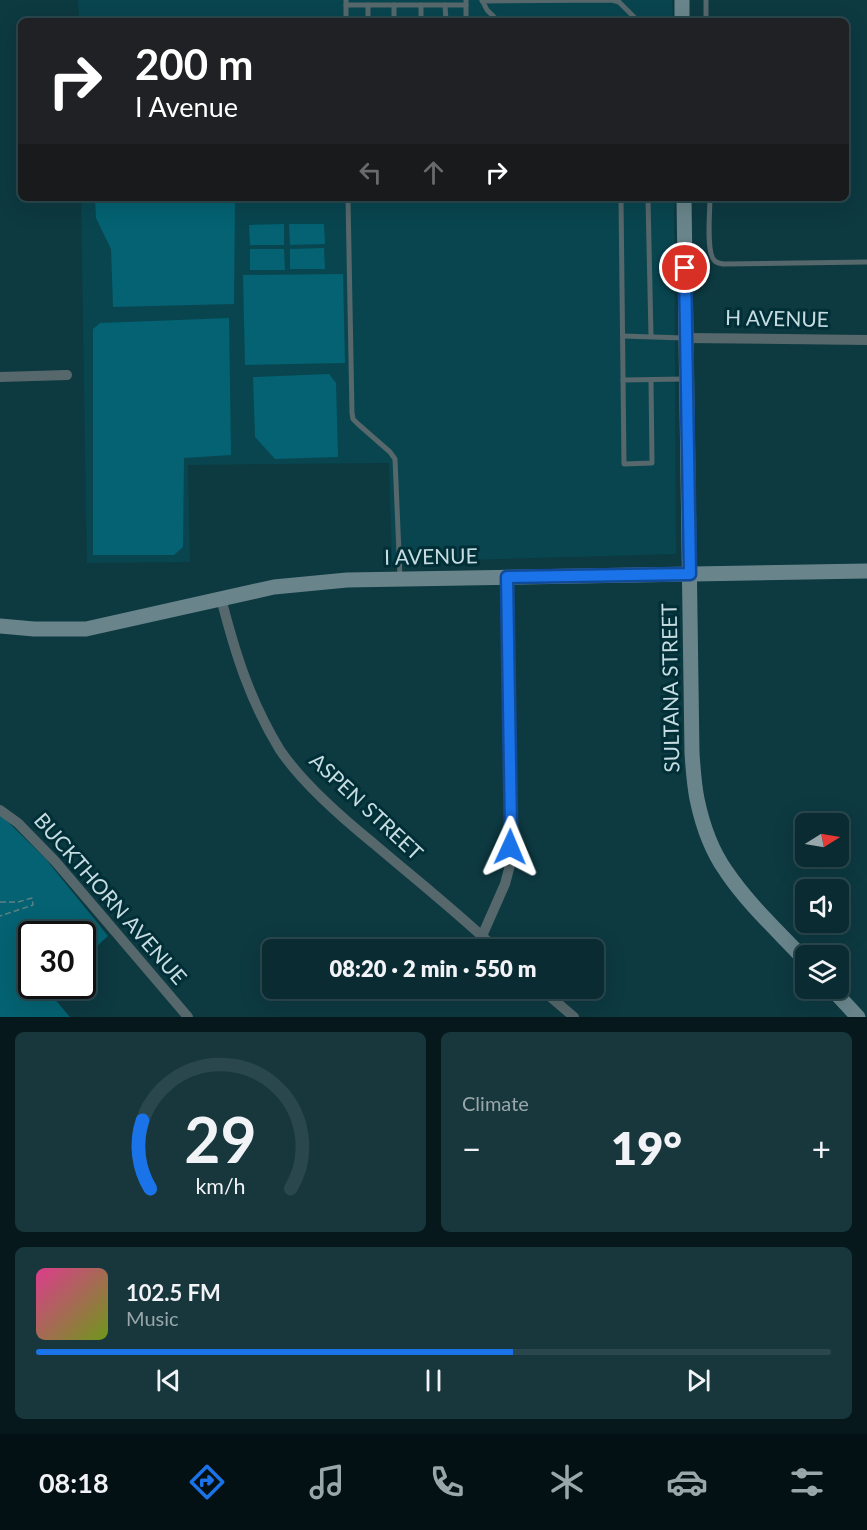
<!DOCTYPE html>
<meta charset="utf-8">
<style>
body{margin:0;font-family:Lato,sans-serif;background:#18373d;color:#f1f3f6;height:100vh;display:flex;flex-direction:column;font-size:22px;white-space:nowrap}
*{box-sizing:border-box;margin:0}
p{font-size:20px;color:#99a7ab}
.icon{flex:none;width:33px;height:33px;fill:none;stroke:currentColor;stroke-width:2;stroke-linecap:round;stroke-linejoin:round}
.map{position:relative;height:1017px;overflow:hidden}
.panel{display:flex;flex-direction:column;gap:15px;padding:15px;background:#06181b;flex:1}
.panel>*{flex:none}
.top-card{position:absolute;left:18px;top:18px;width:831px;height:183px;border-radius:9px;box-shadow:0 6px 24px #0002,0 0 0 2px #2a474d;background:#202124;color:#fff;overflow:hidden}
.needle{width:39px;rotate:79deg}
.tools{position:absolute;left:795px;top:813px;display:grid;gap:12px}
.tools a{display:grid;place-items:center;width:54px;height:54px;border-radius:9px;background:#0a2b31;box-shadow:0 6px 24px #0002,0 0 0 2px #2a474d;font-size:30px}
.speed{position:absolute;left:18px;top:921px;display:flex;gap:12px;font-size:30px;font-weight:700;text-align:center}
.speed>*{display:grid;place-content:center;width:78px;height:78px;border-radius:50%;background:#0a2b31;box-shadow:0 6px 24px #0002,0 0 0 2px #2a474d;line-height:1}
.speed .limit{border:3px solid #111;border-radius:9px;background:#fff;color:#111}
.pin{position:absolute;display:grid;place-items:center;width:51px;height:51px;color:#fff;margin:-26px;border:3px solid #fff;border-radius:50%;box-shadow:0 2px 6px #0007}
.me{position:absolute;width:66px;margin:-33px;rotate:1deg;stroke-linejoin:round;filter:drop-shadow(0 0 4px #0008)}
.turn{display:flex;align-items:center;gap:21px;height:126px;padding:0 18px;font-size:27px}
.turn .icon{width:78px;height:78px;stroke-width:2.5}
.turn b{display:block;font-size:42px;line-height:51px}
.lanes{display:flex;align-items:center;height:57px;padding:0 18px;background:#0003;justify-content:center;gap:30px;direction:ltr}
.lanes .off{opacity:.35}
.big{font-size:45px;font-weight:800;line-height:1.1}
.panel .tile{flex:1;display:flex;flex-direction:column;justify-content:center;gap:9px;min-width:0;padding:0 21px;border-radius:9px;background:#18373d}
.panel .dial{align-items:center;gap:0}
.dial svg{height:156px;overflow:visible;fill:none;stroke:#2a474d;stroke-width:7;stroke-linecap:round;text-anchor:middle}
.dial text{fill:#f1f3f6;stroke:none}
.song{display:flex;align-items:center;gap:18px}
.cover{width:72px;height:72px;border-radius:9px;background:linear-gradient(135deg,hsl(330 70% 55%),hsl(80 70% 35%))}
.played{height:6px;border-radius:3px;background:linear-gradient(90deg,#1a73e8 60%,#2a474d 60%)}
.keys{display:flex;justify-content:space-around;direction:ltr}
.heat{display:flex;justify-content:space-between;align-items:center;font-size:33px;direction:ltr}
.panel .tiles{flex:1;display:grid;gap:15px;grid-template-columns:1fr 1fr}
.tile:last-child{grid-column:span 2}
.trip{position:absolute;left:262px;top:939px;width:342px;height:60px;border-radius:9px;background:#0a2b31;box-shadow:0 6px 24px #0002,0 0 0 2px #2a474d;font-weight:800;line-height:60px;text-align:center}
.dock{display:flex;height:96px;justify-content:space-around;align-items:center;background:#041114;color:#99a7ab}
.dock .icon{width:42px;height:42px}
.dock .active{color:#1a73e8}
.dock b{font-size:27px;color:#f1f3f6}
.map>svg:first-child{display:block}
.built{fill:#09454f}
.green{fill:#046272}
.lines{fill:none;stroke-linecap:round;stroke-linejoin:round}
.path{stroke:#5d8086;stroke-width:1.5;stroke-dasharray:6 3;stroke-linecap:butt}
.lane{stroke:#56686c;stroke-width:5}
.street{stroke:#56686c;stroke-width:10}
.secondary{stroke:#69858b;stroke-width:15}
.route-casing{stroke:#114b97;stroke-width:15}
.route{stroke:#1a73e8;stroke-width:10}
.labels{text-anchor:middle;stroke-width:6;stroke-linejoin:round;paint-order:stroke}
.street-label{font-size:21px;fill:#c6dce1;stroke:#012f37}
</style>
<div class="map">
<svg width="867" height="1017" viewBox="0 0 867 1017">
<rect width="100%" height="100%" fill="#0d3941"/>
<!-- built -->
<g class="built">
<path d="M78 0H672L673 21H79Z"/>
<path d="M81 198H674L676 554 392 562 389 463 188 465 190 562 87 563Z"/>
</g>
<!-- green -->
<g class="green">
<path d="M95 198H235L234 304 113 307 111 249 96 218Z"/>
<path d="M284 224V245H250L249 225Z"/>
<path d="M289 224H324L325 244 290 245Z"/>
<path d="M324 248 325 269H290V249Z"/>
<path d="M284 249 285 270H250V249Z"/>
<path d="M343 274 345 363 245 365 243 275Z"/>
<path d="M229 318 231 455 184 458 183 547 174 555H93V329L100 323Z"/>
<path d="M329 374 336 383 338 457 275 459 255 437 253 377Z"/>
<path d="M0 816 5 819 45 858 108 936 83 959 82 934H32V986H52L47 990 70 1017H0Z"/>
</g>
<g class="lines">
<!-- path -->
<path class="path" d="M0 902H18L32 898 33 905 0 916"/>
<!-- lane -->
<g class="lane">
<path d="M346 0V21"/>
<path d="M466 0V21"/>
<path d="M482 0 487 10 498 21"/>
<path d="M482 1 612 0 619 2 638 21"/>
<path d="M346 5H466"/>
<path d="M368 5V21"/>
<path d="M421 5V21"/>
<path d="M445 5 446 21"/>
<path d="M394 21V5"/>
<path d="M706 21V0"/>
<path d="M348 198 352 413 353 419 358 424 390 452 395 459 400 577"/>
<path d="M621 198 624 464 652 463 651 380"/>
<path d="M648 198 651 336"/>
<path d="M710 198C710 211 706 252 714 260 716 263 719 263 723 264L867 262"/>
<path d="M623 336 684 338"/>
<path d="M623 380 685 379"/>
</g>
<!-- street -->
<g class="street">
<path d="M686 338 867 340"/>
<path d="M0 377 67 375"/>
<path d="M221 598C235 653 250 701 280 750 303 784 341 817 373 843 414 878 457 912 497 950"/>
<path d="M0 810 18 823 55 861 188 1017"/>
<path d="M482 936 505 884 510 865 511 829 507 577"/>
<path d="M540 988 574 1017"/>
</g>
<!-- secondary -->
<g class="secondary">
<path d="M682 0V21"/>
<path d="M684 198 692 753C693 768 694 784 697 799 702 823 711 850 726 871 748 904 779 932 806 961"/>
<path d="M0 626 34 629H86L274 587 347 580 867 571"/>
<path d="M831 988 858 1017"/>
</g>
</g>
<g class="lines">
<defs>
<path id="route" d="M510 847 511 829 507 577 690 574 685 268"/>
</defs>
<!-- route casing -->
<use href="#route" class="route-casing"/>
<!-- route -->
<use href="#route" class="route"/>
</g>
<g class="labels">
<!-- street labels -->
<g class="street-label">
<text transform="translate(777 319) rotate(1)" y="7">H AVENUE</text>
<text transform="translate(431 557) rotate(-1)" y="7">I AVENUE</text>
<text transform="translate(671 688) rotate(-91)" y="7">SULTANA STREET</text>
<text transform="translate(366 807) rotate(43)" y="7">ASPEN STREET</text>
<text transform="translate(110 899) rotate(49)" y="7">BUCKTHORN AVENUE</text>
</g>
</g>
</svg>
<div class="tools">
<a><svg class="needle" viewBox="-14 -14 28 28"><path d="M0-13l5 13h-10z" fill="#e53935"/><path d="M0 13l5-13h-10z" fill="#99a7ab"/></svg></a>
<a><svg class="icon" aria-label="sound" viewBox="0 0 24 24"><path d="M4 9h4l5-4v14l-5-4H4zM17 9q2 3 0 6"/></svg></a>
<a><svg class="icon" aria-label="layers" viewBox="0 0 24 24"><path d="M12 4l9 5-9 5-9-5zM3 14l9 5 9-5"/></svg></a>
</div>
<div class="speed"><div class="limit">30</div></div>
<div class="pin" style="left:685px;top:268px;background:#d93025"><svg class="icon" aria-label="arrive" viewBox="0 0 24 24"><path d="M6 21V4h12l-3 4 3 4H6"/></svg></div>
<svg class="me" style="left:510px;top:847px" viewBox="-20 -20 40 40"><path d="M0-17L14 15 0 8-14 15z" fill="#1a73e8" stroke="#fff" stroke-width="4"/></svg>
<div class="trip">08:20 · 2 min · 550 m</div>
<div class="top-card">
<div class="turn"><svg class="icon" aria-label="right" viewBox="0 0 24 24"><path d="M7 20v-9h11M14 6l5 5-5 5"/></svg><div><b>200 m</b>I Avenue</div></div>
<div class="lanes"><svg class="icon off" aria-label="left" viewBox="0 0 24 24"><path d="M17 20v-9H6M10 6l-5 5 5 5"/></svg><svg class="icon off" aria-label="ahead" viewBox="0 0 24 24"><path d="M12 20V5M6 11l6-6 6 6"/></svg><svg class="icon" aria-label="right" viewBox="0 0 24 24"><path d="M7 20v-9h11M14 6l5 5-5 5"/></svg></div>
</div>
</div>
<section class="panel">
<div class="tiles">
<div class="tile dial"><svg viewBox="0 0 100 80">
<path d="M14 69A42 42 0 1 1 86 69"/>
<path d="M14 69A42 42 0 0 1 10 34" stroke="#1a73e8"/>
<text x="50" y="56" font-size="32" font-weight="700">29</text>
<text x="50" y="72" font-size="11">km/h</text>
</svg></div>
<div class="tile"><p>Climate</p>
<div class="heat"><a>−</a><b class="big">19°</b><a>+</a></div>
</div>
<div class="tile">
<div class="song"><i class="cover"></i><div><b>102.5 FM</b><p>Music</p></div></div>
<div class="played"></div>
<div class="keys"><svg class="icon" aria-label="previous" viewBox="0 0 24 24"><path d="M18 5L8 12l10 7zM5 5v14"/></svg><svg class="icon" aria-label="pause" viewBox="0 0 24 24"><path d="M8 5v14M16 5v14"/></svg><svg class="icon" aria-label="next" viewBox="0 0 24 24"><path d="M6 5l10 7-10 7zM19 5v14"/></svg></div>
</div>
</div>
</section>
<nav class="dock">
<b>08:18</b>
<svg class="icon active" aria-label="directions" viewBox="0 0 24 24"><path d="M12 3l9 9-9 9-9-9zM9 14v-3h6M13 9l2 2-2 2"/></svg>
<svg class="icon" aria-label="music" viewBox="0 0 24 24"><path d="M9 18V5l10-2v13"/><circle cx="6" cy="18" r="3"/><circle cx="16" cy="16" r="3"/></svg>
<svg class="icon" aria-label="phone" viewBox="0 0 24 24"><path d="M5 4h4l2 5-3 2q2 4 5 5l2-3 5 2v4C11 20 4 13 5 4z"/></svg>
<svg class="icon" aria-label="climate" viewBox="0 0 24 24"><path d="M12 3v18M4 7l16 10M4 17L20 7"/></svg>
<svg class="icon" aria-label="car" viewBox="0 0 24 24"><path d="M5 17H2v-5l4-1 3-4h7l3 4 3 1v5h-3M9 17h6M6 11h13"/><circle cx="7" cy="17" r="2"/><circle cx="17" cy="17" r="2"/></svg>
<svg class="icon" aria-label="filters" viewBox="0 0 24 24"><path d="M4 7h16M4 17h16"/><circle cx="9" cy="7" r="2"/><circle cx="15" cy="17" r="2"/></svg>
</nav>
